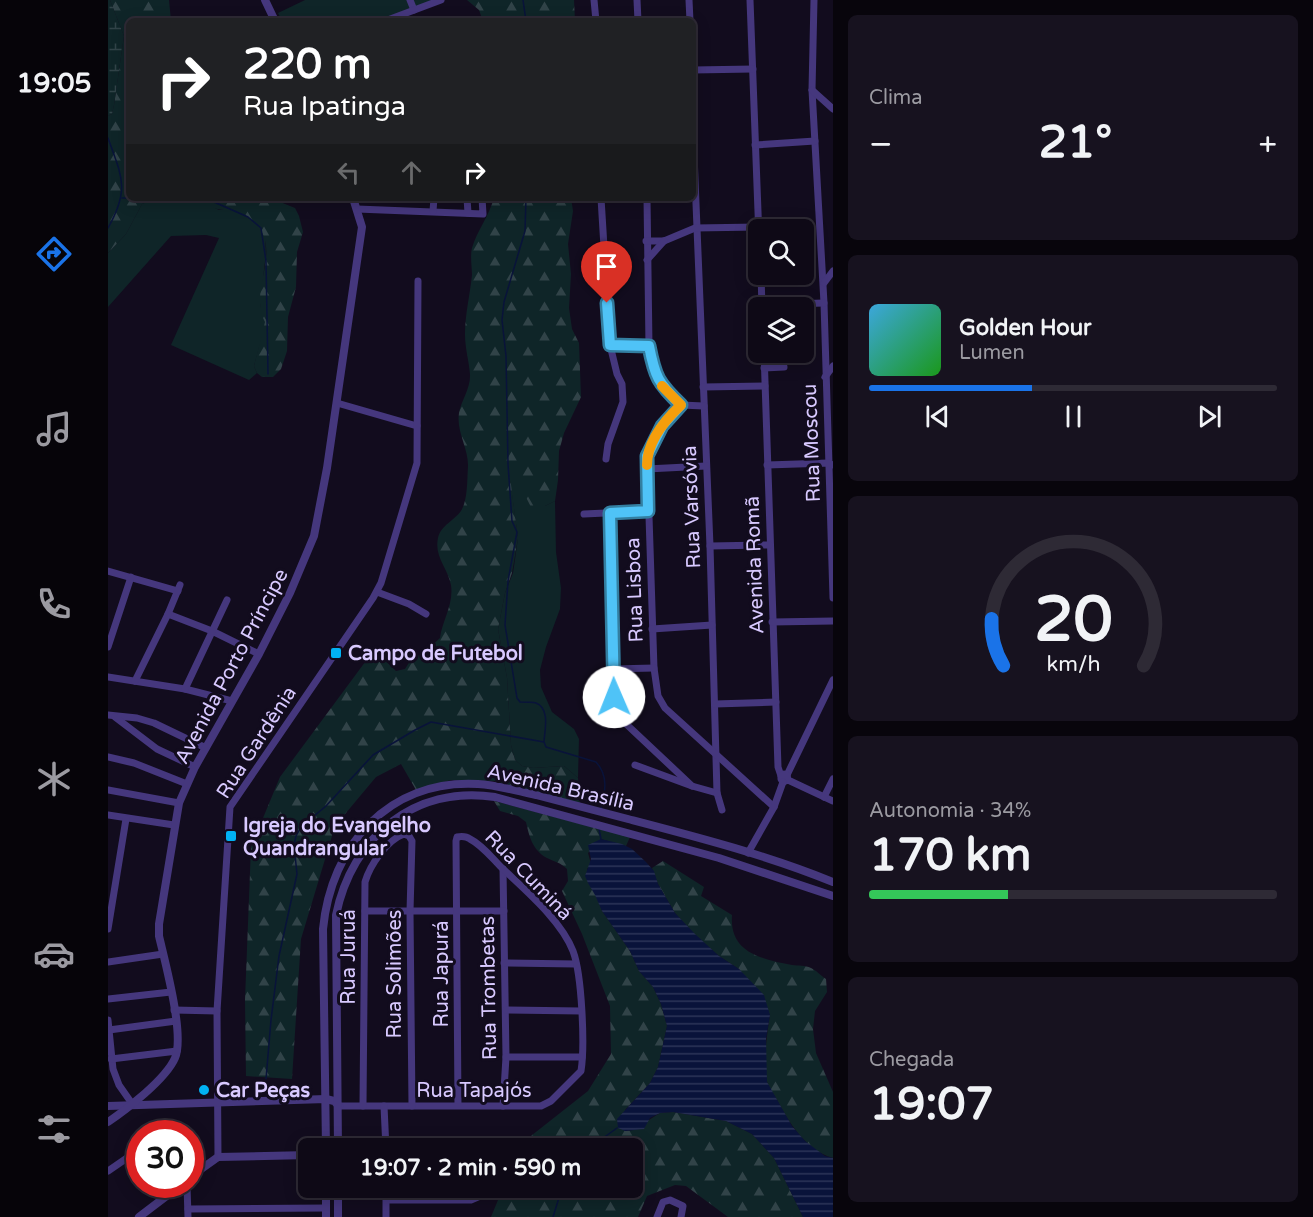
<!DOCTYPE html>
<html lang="pt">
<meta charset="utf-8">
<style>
body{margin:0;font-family:"Varela Round",sans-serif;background:#17121f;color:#f1f3f6;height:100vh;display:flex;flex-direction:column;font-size:22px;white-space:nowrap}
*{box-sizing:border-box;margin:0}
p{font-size:20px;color:#9b9aa1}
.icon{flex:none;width:33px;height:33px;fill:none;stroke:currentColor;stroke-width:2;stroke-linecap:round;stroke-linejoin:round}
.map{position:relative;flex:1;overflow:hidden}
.panel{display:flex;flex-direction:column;gap:15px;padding:15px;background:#08050c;width:480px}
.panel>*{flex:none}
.guide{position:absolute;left:18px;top:18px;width:570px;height:183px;border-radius:9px;box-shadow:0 3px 15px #0003,0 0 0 2px #2e2a35;background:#202124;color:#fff;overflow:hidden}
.buttons{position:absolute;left:640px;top:219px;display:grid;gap:12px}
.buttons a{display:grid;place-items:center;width:66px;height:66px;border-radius:9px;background:#0e0916;box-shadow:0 3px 15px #0003,0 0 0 2px #2e2a35;font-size:30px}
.speed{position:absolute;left:18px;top:1120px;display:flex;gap:12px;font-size:30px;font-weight:700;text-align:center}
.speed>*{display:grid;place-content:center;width:78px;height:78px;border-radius:50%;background:#0e0916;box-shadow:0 3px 15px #0003,0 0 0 2px #2e2a35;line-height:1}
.speed .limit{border:9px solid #d22;background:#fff;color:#111}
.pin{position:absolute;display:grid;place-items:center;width:51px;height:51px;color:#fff;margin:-62px -26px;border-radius:50% 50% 50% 0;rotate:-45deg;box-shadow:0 0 6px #0007}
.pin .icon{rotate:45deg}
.me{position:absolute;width:66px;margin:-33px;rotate:359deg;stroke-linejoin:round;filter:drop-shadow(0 0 4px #0008)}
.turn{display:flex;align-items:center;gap:21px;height:126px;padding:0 18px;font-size:27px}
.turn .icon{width:78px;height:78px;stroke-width:2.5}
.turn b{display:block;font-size:42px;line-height:51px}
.lanes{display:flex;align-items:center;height:57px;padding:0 18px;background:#0003;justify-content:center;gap:30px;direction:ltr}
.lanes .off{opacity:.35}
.big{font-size:45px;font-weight:700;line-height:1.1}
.panel .card{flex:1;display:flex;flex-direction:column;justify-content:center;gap:9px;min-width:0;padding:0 21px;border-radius:9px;background:#17121f}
.panel .dial{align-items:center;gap:0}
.dial svg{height:156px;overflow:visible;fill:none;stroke:#2e2a35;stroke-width:7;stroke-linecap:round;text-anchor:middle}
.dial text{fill:#f1f3f6;stroke:none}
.song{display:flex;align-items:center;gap:18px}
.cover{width:72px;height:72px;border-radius:9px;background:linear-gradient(135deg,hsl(200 70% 55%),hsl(120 70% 35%))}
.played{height:6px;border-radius:3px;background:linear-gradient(90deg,#1a73e8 40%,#2e2a35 40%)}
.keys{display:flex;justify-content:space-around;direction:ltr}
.heat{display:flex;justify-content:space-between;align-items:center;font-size:33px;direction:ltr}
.charge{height:9px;border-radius:4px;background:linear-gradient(90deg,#34c759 34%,#2e2a35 0)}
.trip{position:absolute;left:190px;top:1138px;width:345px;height:60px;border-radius:9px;background:#0e0916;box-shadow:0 3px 15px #0003,0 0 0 2px #2e2a35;font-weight:700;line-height:60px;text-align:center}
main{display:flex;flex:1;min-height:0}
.tabs{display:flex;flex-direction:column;width:108px;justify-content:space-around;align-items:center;background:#060409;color:#9b9aa1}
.tabs .icon{width:42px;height:42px}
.tabs .active{color:#1a73e8}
.tabs b{font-size:27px;color:#f1f3f6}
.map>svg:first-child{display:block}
.grass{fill:#0f2528}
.forest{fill:url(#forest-firs)}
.wetland{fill:url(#wetland-marsh)}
.water{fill:url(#water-rules)}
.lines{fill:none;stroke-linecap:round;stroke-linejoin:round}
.stream{stroke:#09133a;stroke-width:1.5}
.minor{stroke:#45377d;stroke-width:7}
.tertiary{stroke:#45377d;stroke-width:8}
.route-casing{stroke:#337fa1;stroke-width:15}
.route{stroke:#4fc3f7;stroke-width:10}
.slow{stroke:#f59e0b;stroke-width:10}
.poi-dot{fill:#01b2f3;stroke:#120c1e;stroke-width:2}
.labels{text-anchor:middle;stroke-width:6;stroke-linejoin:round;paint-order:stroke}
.street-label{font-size:20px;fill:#d8c9ff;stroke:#120c1e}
.poi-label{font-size:20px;font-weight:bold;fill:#d8c9ff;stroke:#120c1e;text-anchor:start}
</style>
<main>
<nav class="tabs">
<b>19:05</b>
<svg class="icon active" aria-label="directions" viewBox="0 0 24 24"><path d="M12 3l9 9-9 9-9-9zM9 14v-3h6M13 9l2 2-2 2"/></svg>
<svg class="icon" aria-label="music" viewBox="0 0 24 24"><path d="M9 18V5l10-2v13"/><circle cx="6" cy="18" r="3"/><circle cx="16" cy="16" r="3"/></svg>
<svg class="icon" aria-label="phone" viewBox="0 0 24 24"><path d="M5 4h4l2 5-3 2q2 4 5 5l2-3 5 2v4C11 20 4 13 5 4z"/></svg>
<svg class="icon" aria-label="climate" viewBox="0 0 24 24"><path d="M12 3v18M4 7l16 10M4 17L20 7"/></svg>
<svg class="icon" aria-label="car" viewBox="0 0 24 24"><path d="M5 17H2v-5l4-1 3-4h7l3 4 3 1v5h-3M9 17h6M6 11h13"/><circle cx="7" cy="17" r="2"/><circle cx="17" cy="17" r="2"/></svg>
<svg class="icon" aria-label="filters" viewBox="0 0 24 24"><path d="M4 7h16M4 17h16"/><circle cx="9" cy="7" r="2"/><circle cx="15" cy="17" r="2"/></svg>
</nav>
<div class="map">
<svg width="725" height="1217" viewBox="0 0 725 1217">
<defs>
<pattern id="forest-firs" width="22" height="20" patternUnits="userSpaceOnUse" patternTransform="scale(1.5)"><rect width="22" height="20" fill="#0f2528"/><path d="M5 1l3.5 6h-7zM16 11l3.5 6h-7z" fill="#314348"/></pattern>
<pattern id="wetland-marsh" width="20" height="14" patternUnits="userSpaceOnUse" patternTransform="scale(1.5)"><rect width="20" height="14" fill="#0f2528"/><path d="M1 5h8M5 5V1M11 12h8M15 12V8" fill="none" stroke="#314348"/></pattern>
<pattern id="water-rules" width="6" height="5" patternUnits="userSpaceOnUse" patternTransform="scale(1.5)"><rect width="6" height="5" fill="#09133a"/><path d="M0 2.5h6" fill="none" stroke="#2c3458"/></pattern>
</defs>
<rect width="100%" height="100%" fill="#120c1e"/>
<!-- grass -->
<g class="grass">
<path d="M197 0H327L270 21H174L170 13Z"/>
<path d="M47 198H87L111 210 121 209 133 212 152 227 157 235 158 253 152 305 158 322 146 366 149 373 141 380 63 345 111 238 98 235 63 236 0 307V253L18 234 34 204Z"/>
<path d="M399 459 437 506 447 501 448 552 453 588 452 609 438 647 432 670 433 687 444 712 466 729 471 739 470 778 456 766 425 768 414 766 407 760 403 745 399 678 390 629 397 593 405 573 410 538Z"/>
</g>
<!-- forest -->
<g class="forest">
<path d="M2 0H61L63 21H21V198H47L34 204 18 234 0 253V116L4 114 6 105 16 36Z"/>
<path d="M359 0H466L467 21H375L371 10Z"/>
<path d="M87 198H162L187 208 191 216 195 232 189 252 188 287 180 317 179 351 173 369 165 377H154L149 373 146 366 157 322C138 288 182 244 138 216 127 208 115 212 103 207 97 205 93 200 87 198Z"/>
<path d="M386 198H463L465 211 460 244 463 274 461 308 464 329 471 343 473 397 456 433 451 451 450 480 447 501 437 506 423 507 400 462 410 538 404 573 397 593 390 629 399 678 403 745 407 760 414 766 425 768 456 766 470 778 472 803 386 781 343 780 308 790 293 764 268 777 227 826 193 939 184 1079 138 1076 137 1000 143 847 172 777 266 650 288 671 297 669 304 658 316 653 332 638C334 621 346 604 343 585 340 568 326 557 330 538 333 525 346 521 353 511 360 500 359 480 360 467 361 449 348 432 351 413 353 401 363 388 362 374 361 361 357 348 357 334 357 314 362 295 364 275 364 267 362 256 364 248 369 231 381 216 386 198Z"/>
<path d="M386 801 522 837 518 846 493 839 480 853 483 864 479 869 494 911 522 951 531 971 545 987 553 1004 559 1026 550 1067 542 1083 517 1110V1131L525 1130 552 1113 565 1112 618 1121 644 1134 666 1158 695 1217H620L578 1186 567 1185 539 1196 530 1217H383L395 1188H525V1149H411L414 1143 480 1091 503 1054 502 1006 474 934 454 891 460 881 459 869C452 862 447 862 439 858 424 850 421 835 418 822L410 816 392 811Z"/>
<path d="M555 861 596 887 593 896 624 915C621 953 654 959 684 965 690 966 697 965 703 968 708 970 713 976 718 979L719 992 707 1011 705 1029 708 1053 725 1092V1158C697 1150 681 1122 668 1098 665 1093 660 1087 659 1081 655 1062 659 1034 662 1015L631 969 611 956 586 934 567 913 550 884 544 868Z"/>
</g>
<!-- wetland -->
<path class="wetland" d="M0 0H2L16 36 6 105 4 114 0 116Z"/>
<!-- water -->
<path class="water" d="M493 839 514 844 524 849 538 862 546 871 550 884 567 913 587 934 611 956 631 969 656 995 662 1015 658 1039 659 1082 684 1126 697 1141 717 1156 725 1158V1217H695L666 1158 644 1134 618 1121 565 1112 552 1113 542 1118 536 1129 517 1131 510 1128 509 1119 542 1083 550 1067 559 1026 553 1004 545 987 531 971 522 951 494 911 487 895 480 883 477 876 483 859 480 845Z"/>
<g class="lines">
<!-- stream -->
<g class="stream">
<path d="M415 0 418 21"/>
<path d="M0 138C14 177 22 189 0 228"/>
<path d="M14 198H21"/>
<path d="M97 198 140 217 153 228 158 261 160 374"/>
<path d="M418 198 417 231 396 302 394 320 398 356 400 464 404 521 409 532 400 581 397 625 409 698 412 702C417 702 424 702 428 703 442 708 437 730 436 741"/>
<path d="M491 829 493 839"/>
<path d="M158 1079 163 1020 171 956 189 874 186 845 188 836 193 827 218 806 265 755 307 730 323 722 436 742 438 747 488 762C501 776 497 792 493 809"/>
<path d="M480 1149 509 1128"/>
<path d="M445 1217 454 1188"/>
</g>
<!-- minor -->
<g class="minor">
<path d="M302 0 306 10"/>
<path d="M486 0 488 21"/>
<path d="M529 0 530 21"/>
<path d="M581 0 582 21"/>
<path d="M642 0 651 238"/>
<path d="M706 0 704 90 716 303 725 598"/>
<path d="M277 21 333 0"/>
<path d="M585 70 645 69"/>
<path d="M704 90 725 109"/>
<path d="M585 130 602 546 609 793 614 810"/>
<path d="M647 145 707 141"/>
<path d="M359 198 360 213"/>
<path d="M493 198 502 345 509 374 514 384 515 402 500 444 498 459"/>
<path d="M539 198 541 346 547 374 555 388 573 405 596 406"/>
<path d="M249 209 375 214 374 198"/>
<path d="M325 211 326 198"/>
<path d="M538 241H556L587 228 650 227"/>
<path d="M539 260 556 241"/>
<path d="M653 274 654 308"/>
<path d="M716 283 725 271"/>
<path d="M654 305 716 303"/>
<path d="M502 345 541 346"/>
<path d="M656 352 670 767 673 776"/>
<path d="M656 368 676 367"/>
<path d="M717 377 725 366"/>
<path d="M595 387 657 386"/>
<path d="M229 403 309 426"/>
<path d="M573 405 554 426 539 456 546 668 550 696 557 708 666 807"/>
<path d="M659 465 720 463 725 465"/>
<path d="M539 469 598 466"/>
<path d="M502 513 508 711 516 722 584 786"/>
<path d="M476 514 540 511"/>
<path d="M602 546 661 545"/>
<path d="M0 571 70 591"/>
<path d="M269 592 301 604 318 614"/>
<path d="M60 614 104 631 151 654"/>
<path d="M664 622 725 621"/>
<path d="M544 629 604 625"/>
<path d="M0 647 23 577"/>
<path d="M505 669 546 668"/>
<path d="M0 677 77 689 124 701"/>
<path d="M27 681 60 614 72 585"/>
<path d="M77 689 119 600"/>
<path d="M607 704 668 702"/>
<path d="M0 715 29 718 46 723 98 748"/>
<path d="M7 717 49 749 87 767"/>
<path d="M0 757 26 763 79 784"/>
<path d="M527 765 584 786 609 793"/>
<path d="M679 775 725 680"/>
<path d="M680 780 679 775 676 774 673 776V779L675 782 680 780 725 801"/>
<path d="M0 790 71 803"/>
<path d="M716 797 725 779"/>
<path d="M0 815 66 825"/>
<path d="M640 853 666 807 675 782"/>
<path d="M395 869 398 1057 395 1106"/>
<path d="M257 911H396"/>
<path d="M0 929 18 819"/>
<path d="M0 962 55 954"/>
<path d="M396 963 468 964"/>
<path d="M0 999 63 992"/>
<path d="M66 1010 109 1011"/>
<path d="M398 1010 473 1011"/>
<path d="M0 1020 5 1069 11 1085 25 1105"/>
<path d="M1 1030 68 1021"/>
<path d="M398 1057H474"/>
<path d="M3 1059 69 1051"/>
<path d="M231 1106H433L443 1101 473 1071C477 1046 474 975 465 951 453 920 417 890 393 867 384 858 374 845 362 839 358 836 354 836 349 837L348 841 350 1106"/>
<path d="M255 1106 257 882C262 865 279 840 296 834L301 836 304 841 302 911 304 1106"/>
<path d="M276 1106 278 1149"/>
<path d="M53 1134 57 1131"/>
<path d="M110 1157 109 1011 122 807 265 598 273 583 309 463 310 281"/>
<path d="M0 1171 32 1149"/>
<path d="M79 1185 80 1217"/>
<path d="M279 1200H363L370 1197V1188"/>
<path d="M80 1209 218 1208"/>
<path d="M278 1217V1188"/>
<path d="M549 1217 555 1202 562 1200 575 1206 573 1217"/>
</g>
<!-- tertiary -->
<g class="tertiary">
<path d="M157 0 167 21"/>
<path d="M0 1106 218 1099 226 1101 231 1106"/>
<path d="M0 1122C18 1110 58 1079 67 1058 77 1035 57 962 51 936V924L71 803 87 767 151 654 182 593 206 536 219 468 254 227 245 198"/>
<path d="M218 1149 215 929C223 846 280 779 370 784 389 785 409 791 428 795 459 803 490 811 520 819 589 837 659 855 725 882"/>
<path d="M230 1149 228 915C244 837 306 785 387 797L611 858 725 896"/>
<path d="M82 1177 110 1157 201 1155"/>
<path d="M31 1217 73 1185"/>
<path d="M218 1217V1188"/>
<path d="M230 1217V1188"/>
</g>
</g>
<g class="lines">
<defs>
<path id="route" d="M499 303 502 345 541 346C547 377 550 383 573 405L554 426 539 456 540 511 502 513 506 697"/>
</defs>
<!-- route casing -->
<use href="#route" class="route-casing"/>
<!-- route -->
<use href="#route" class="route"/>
<!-- slow -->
<path class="slow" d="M539 465C539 442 556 421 573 405L554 386"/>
</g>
<!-- markers -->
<g class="poi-dot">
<rect x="222" y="647" width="12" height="12" rx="3"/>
<rect x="117" y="830" width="12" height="12" rx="3"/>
<circle cx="96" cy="1090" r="6"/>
</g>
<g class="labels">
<!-- street labels -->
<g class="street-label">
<text transform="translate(703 443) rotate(-92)" y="7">Rua Moscou</text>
<text transform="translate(583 507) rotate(-92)" y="7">Rua Varsóvia</text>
<text transform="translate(646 565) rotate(-92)" y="7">Avenida Romã</text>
<text transform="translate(526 590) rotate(-92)" y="7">Rua Lisboa</text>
<text transform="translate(123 666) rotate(-62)" y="7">Avenida Porto Príncipe</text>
<text transform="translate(148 742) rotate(-57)" y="7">Rua Gardênia</text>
<text transform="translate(453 787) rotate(13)" y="7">Avenida Brasília</text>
<text transform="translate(421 875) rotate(46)" y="7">Rua Cuminá</text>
<text transform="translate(240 957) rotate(-90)" y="7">Rua Juruá</text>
<text transform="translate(286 974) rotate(-90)" y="7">Rua Solimões</text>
<text transform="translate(333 974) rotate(-90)" y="7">Rua Japurá</text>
<text transform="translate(380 988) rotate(-91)" y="7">Rua Trombetas</text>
<text x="366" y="1097">Rua Tapajós</text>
</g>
<!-- poi labels -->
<g class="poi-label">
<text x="240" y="660">Campo de Futebol</text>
<text x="135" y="832">Igreja do Evangelho<tspan x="135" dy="23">Quandrangular</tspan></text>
<text x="108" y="1097">Car Peças</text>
</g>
</g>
</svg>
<div class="buttons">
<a><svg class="icon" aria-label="search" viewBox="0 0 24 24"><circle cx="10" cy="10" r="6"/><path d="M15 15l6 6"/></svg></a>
<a><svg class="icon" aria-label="layers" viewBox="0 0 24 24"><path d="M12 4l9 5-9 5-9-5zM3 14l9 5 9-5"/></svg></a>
</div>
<div class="speed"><div class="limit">30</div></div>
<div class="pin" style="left:499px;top:303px;background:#d93025"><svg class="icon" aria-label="arrive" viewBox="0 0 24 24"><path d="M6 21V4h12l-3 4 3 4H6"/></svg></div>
<svg class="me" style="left:506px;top:697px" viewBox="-20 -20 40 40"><circle r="19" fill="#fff"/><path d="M0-13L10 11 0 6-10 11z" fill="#4fc3f7"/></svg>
<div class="trip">19:07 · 2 min · 590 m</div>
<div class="guide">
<div class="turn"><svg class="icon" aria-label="right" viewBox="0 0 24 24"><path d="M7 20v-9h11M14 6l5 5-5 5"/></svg><div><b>220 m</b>Rua Ipatinga</div></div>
<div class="lanes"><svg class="icon off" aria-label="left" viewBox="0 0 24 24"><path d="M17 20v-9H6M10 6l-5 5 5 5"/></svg><svg class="icon off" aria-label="ahead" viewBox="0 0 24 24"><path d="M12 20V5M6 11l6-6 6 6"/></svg><svg class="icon" aria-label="right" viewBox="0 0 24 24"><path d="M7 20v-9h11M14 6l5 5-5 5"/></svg></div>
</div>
</div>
<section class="panel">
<div class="card"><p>Clima</p>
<div class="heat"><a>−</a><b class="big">21°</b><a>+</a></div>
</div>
<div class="card">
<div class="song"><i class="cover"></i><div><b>Golden Hour</b><p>Lumen</p></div></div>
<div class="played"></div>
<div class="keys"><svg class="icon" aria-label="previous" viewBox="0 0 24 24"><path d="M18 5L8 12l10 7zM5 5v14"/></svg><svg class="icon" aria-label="pause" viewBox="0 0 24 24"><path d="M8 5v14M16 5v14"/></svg><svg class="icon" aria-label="next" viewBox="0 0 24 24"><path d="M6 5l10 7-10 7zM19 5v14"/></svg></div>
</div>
<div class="card dial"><svg viewBox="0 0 100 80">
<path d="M14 69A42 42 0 1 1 86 69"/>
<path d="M14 69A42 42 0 0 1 8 45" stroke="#1a73e8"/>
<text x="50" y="56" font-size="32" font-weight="700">20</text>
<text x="50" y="72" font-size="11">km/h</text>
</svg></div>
<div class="card"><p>Autonomia · 34%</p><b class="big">170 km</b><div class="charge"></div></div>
<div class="card"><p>Chegada</p><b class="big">19:07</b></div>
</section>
</main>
